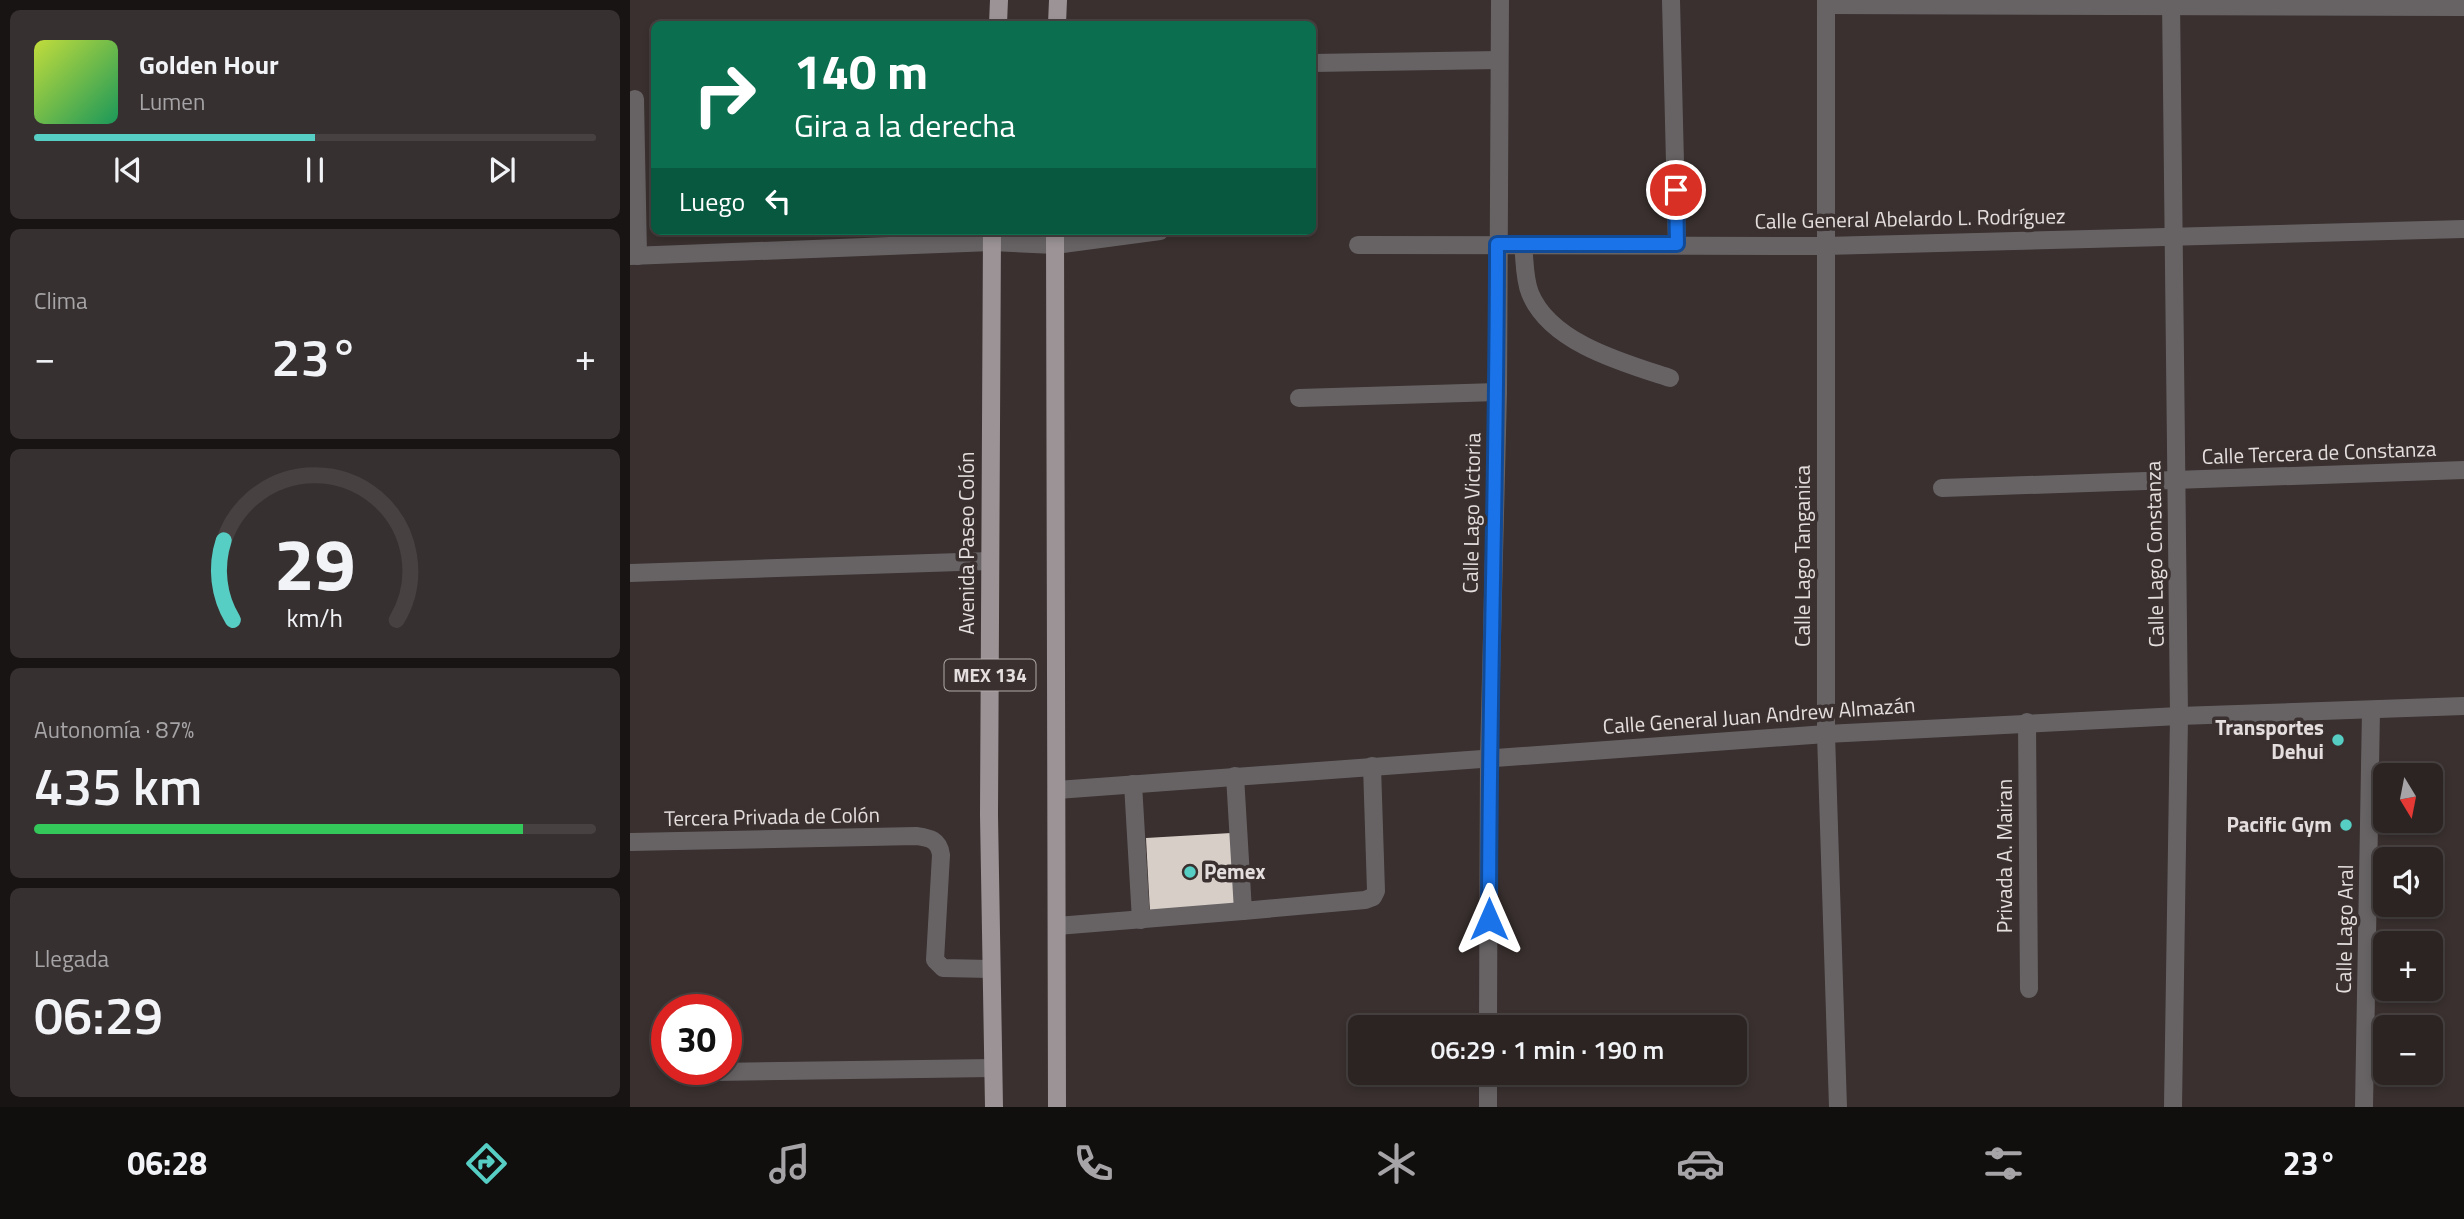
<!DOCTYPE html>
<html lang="es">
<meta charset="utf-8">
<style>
body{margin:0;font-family:"Titillium Web",sans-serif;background:#373030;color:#f1f3f6;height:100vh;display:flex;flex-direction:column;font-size:26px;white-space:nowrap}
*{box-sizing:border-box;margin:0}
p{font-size:23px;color:#a6a4a6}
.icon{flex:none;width:38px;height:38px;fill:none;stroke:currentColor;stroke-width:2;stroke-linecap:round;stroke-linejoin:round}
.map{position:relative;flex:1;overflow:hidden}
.panel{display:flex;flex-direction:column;gap:10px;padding:10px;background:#181413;width:630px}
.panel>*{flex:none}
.banner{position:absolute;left:21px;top:21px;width:665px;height:214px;border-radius:10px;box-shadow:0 4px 10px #0003,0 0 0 2px #474141;background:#0b6e4f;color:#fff;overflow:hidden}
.needle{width:46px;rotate:170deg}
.tools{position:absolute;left:1743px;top:763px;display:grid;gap:14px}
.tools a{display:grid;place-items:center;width:70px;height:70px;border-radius:10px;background:#2b2423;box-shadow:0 4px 10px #0003,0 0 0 2px #474141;font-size:35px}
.speed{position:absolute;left:21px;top:994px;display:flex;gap:14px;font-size:35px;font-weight:700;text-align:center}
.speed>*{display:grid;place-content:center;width:91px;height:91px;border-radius:50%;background:#2b2423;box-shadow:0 4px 10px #0003,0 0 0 2px #474141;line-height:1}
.speed .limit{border:10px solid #d22;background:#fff;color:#111}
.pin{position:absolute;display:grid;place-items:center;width:60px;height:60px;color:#fff;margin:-30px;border:4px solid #fff;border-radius:50%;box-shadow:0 2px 7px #0007}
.me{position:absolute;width:77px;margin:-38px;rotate:0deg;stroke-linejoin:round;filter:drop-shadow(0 0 5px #0008)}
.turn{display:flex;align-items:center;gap:24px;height:147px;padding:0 28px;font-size:32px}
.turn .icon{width:91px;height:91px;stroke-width:2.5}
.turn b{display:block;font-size:49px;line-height:60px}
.then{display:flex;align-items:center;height:66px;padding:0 28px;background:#0003;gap:14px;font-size:26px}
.big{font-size:52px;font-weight:600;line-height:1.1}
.panel .widget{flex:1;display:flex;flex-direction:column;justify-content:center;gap:10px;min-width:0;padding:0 24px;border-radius:10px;background:#373030}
.panel .dial{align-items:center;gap:0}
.dial svg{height:182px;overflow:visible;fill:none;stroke:#474141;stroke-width:7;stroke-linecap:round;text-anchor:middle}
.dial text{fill:#f1f3f6;stroke:none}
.song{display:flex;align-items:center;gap:21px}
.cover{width:84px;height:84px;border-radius:10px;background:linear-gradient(135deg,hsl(70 70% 55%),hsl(150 70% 35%))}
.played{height:7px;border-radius:4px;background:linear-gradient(90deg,#56cec4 50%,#474141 50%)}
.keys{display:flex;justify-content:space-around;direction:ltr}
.heat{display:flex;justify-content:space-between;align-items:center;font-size:38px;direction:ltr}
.charge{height:10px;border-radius:5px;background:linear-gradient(90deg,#34c759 87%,#474141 0)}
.trip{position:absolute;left:718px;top:1015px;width:399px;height:70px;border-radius:10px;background:#2b2423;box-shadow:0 4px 10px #0003,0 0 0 2px #474141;font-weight:600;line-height:70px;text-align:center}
.dock{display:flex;height:112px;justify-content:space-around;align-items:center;background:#110e0e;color:#a6a4a6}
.dock .icon{width:49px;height:49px}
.dock .selected{color:#56cec4}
.dock b{font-size:32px;color:#f1f3f6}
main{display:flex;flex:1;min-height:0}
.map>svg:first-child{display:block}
.building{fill:#d7cec8}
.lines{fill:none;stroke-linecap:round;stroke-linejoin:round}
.service{stroke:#676365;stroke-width:18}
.minor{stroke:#676365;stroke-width:18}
.primary{stroke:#9b9396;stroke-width:18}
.route-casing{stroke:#114b97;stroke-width:18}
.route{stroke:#1a73e8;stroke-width:12}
.poi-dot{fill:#56cec4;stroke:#39302f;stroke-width:2.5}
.labels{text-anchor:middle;stroke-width:7;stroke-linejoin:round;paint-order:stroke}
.shield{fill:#39302f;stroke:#b1aaaa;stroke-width:2}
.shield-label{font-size:19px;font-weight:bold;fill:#e4dede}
.street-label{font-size:21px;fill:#e4dede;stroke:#39302f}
.poi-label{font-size:21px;font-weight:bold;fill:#e4dede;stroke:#39302f;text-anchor:end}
</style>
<main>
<section class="panel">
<div class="widget">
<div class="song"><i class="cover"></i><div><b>Golden Hour</b><p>Lumen</p></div></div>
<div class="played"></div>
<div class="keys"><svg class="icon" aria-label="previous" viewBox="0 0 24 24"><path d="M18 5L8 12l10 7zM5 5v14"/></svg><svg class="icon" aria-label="pause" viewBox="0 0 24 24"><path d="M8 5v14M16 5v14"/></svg><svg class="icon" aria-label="next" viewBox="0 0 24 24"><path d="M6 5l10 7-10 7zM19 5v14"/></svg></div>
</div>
<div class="widget"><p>Clima</p>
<div class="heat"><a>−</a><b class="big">23°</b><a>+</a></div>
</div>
<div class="widget dial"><svg viewBox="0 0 100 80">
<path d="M14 69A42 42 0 1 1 86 69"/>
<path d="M14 69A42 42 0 0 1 10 34" stroke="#56cec4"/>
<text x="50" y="56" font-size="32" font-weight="700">29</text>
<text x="50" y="72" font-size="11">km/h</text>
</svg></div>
<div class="widget"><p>Autonomía · 87%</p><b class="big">435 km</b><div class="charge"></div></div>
<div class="widget"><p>Llegada</p><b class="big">06:29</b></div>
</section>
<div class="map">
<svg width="1834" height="1107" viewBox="0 0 1834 1107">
<rect width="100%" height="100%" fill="#39302f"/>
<!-- building -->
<path class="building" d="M601 833 605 907 520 912 516 838Z"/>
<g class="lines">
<!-- service -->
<g class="service">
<path d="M893 244C895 261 894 278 900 293 920 343 994 363 1040 378"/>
<path d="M425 245 530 231"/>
<path d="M605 776 613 911 735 900 743 897 746 891 742 766"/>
<path d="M503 784 511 920"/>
<path d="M427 926 613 911"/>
</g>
<!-- minor -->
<g class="minor">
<path d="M1041 0 1047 244"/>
<path d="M1196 0V734L1208 1107"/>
<path d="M1541 0 1549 716 1543 1107"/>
<path d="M1196 5 1834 7"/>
<path d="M682 63 869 60"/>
<path d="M5 99 8 256"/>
<path d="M728 245 1195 246 1834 229"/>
<path d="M0 256 362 242 425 245"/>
<path d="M669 398 868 392"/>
<path d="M1312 488 1834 470"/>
<path d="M0 573 360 561"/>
<path d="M1397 722 1399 989"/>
<path d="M427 790 1196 734 1549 716 1834 706"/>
<path d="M0 842 286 836C299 838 309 839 311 855L305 960 313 968 360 969"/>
<path d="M858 1027 859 757 868 392 870 0"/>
<path d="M83 1072 363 1068"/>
<path d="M858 1107V1073"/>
<path d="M1734 1107 1741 710"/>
</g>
<!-- primary -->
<g class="primary">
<path d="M368 24 369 0"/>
<path d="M427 24 428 0"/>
<path d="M362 231 359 815 364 1107"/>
<path d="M425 231 427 1107"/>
</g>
</g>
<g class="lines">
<defs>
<path id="route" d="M859 919C859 694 867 469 867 244H1047L1046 190"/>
</defs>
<!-- route casing -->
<use href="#route" class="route-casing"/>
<!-- route -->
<use href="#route" class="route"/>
</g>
<!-- markers -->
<g class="poi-dot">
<circle cx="1708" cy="740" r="7"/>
<circle cx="1716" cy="825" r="7"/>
<circle cx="560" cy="872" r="7"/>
</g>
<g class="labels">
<!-- shield labels -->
<rect class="shield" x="314.5" y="659.5" width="91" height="31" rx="5"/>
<g class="shield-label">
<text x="360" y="682">MEX 134</text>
</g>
<!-- street labels -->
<g class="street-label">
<text transform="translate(1280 219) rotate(-1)" y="7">Calle General Abelardo L. Rodríguez</text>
<text transform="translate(1689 453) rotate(-2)" y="7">Calle Tercera de Constanza</text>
<text transform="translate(842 513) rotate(-89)" y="7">Calle Lago Victoria</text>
<text transform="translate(337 543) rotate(-90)" y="7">Avenida Paseo Colón</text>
<text transform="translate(1525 554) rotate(-91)" y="7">Calle Lago Constanza</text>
<text transform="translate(1173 556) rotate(-90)" y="7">Calle Lago Tanganica</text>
<text transform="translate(1129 716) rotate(-4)" y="7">Calle General Juan Andrew Almazán</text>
<text transform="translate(142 817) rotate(-1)" y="7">Tercera Privada de Colón</text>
<text transform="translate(1375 856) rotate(-90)" y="7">Privada A. Mairan</text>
<text transform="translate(1715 929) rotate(-89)" y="7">Calle Lago Aral</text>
</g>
<!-- poi labels -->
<g class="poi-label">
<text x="1694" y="735">Transportes<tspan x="1694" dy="24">Dehui</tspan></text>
<text x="1702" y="832">Pacific Gym</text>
<text x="574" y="879" text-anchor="start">Pemex</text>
</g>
</g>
</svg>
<div class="tools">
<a><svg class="needle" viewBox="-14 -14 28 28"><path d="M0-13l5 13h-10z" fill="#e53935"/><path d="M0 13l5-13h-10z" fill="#a6a4a6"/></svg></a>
<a><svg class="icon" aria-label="sound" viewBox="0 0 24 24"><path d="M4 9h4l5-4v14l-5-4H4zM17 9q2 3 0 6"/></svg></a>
<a>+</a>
<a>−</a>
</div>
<div class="speed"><div class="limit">30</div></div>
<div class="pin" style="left:1046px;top:190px;background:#d93025"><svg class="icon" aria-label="arrive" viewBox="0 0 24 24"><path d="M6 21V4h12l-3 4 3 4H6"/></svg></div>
<svg class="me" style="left:859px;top:919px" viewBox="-20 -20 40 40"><path d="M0-17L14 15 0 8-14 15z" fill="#1a73e8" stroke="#fff" stroke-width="4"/></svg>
<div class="trip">06:29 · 1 min · 190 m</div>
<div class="banner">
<div class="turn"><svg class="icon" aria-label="right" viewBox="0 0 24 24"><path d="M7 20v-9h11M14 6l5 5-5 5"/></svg><div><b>140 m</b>Gira a la derecha</div></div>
<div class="then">Luego<svg class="icon" aria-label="left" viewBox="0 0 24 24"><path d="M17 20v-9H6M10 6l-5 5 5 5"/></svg></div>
</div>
</div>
</main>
<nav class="dock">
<b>06:28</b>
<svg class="icon selected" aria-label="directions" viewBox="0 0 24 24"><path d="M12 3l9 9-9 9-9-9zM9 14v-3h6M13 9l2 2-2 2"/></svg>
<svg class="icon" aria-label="music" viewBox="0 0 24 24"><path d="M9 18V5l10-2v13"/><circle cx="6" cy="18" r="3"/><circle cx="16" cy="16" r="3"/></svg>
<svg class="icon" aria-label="phone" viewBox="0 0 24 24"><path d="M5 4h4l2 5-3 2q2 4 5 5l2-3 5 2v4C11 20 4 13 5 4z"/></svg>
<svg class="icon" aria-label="climate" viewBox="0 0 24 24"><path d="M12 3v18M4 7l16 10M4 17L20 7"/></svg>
<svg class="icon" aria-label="car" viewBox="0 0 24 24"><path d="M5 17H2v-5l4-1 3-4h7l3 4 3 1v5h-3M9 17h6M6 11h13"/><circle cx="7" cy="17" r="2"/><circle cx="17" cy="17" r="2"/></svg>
<svg class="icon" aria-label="filters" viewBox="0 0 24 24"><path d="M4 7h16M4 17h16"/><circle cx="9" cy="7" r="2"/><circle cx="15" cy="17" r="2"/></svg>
<b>23°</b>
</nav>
